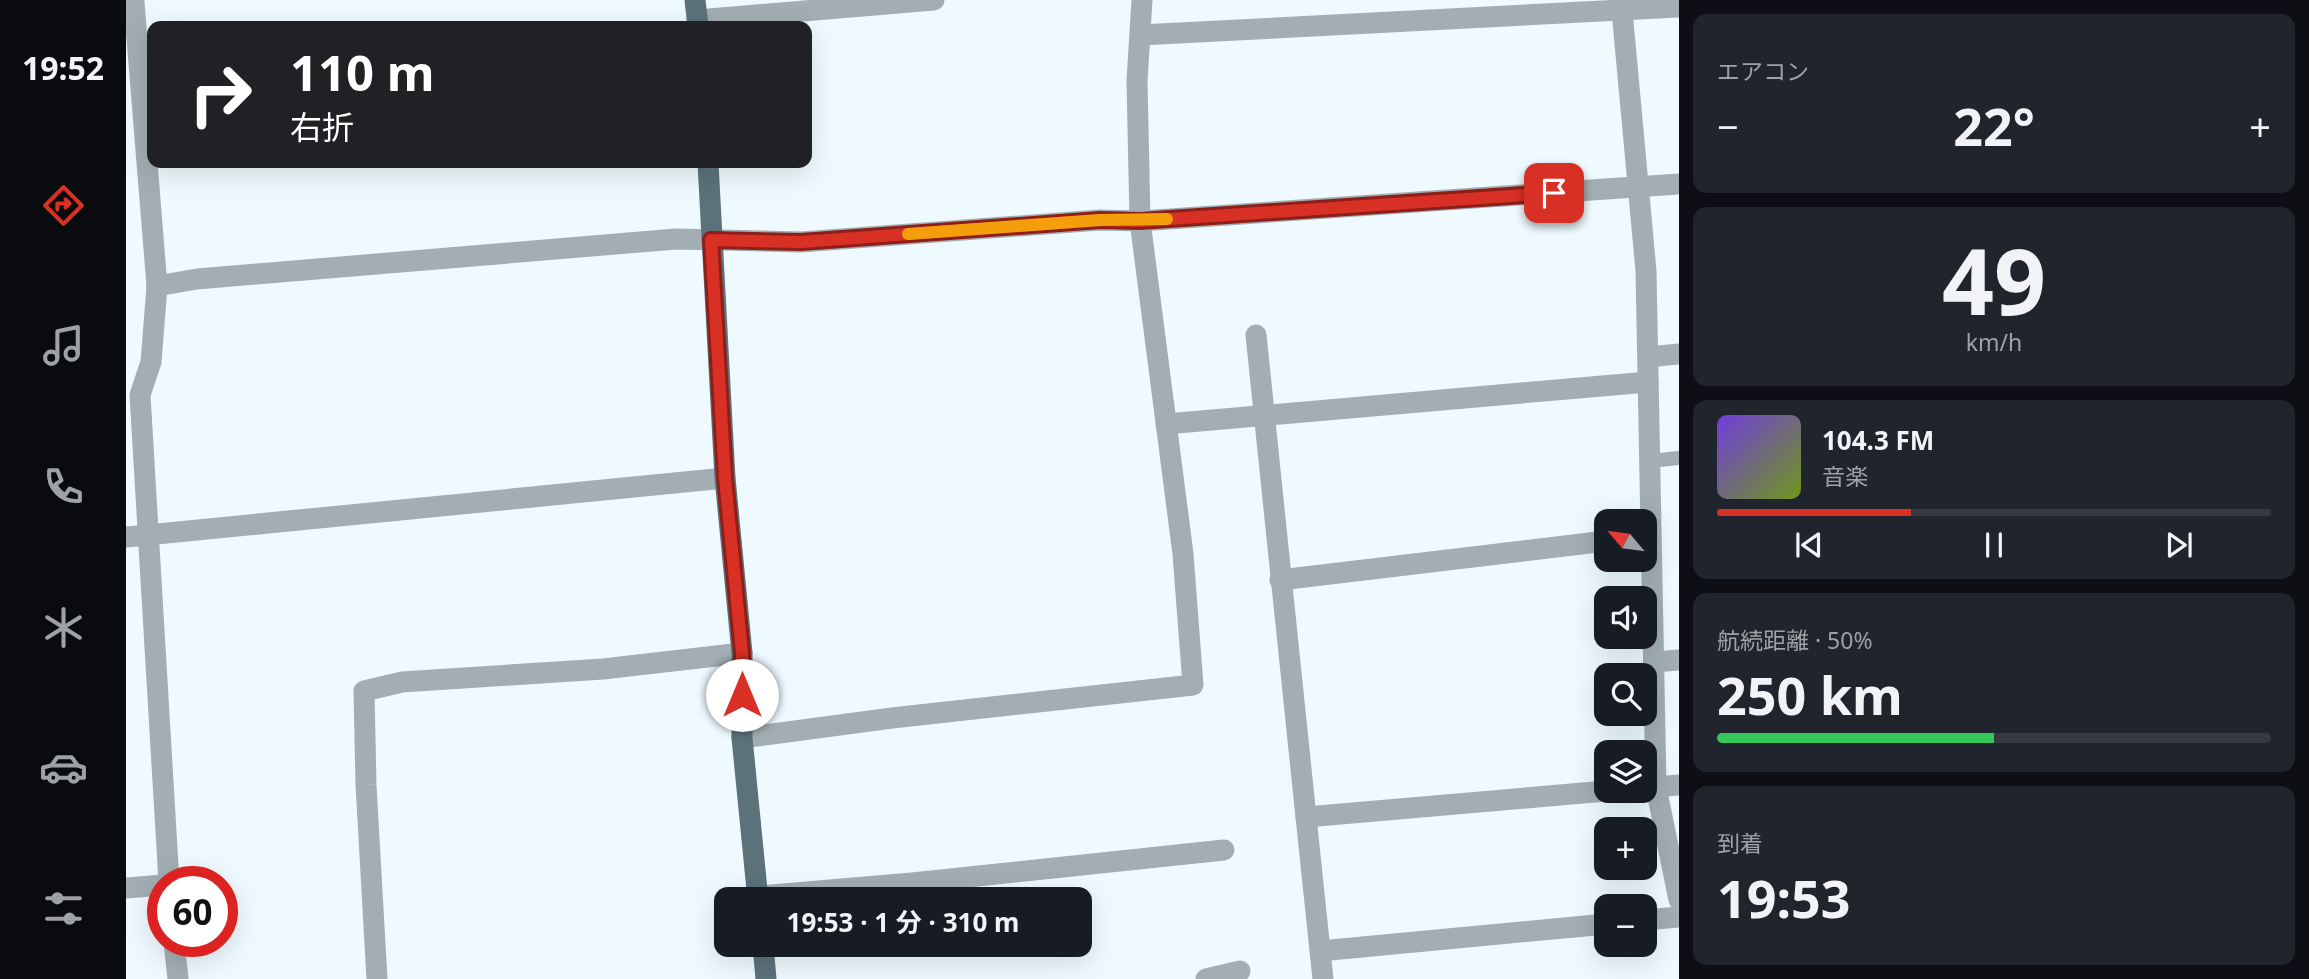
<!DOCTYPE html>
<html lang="ja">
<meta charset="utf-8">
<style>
body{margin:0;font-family:"Noto Sans","Noto Sans JP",sans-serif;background:#20242c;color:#f1f3f6;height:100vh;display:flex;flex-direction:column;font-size:26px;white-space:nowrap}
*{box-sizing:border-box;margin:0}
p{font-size:23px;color:#9ea1a6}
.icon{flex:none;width:38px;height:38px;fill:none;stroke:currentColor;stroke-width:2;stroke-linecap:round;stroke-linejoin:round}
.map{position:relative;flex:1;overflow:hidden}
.drawer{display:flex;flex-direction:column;gap:14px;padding:14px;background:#0d0f14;width:630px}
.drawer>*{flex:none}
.hud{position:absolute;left:21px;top:21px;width:665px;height:147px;border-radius:14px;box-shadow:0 7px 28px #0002;background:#202124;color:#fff;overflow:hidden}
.needle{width:46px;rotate:299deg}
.controls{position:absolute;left:1468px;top:509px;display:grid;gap:14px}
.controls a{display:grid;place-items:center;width:63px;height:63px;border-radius:14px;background:#171b24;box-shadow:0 7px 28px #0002;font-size:35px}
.speed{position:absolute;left:21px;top:866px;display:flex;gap:14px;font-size:35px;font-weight:700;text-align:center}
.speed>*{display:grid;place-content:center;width:91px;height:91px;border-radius:50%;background:#171b24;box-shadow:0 7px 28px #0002;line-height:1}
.speed .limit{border:10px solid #d22;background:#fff;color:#111}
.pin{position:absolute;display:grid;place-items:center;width:60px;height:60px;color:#fff;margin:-30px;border-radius:14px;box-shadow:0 4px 10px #0006}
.me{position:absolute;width:77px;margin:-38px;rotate:0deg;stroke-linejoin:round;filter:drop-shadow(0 0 5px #0008)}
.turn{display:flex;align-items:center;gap:24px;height:147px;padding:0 28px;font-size:32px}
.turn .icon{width:91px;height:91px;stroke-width:2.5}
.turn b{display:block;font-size:49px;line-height:60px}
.big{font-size:52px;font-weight:700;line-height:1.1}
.drawer .widget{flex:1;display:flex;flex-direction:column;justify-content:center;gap:10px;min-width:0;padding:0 24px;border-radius:14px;background:#20242c}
.drawer .dial{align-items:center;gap:0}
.dial b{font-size:91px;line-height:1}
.song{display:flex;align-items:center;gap:21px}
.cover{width:84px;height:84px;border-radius:10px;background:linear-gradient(135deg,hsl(260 70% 55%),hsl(80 70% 35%))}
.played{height:7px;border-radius:4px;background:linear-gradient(90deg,#d93025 35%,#363941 35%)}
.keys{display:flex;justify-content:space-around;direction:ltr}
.heat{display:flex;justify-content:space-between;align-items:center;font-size:38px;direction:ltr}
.charge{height:10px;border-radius:5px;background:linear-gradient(90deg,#34c759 50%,#363941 0)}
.trip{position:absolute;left:588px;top:887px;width:378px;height:70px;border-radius:14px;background:#171b24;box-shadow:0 7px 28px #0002;font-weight:700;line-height:70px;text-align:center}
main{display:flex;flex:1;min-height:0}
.tabs{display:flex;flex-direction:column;width:126px;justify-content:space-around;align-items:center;background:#090b0e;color:#9ea1a6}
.tabs .icon{width:49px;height:49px}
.tabs .active{color:#d93025}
.tabs b{font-size:32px;color:#f1f3f6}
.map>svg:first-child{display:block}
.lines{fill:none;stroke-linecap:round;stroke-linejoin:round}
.lane{stroke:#a2aeb3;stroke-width:14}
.street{stroke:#a2aeb3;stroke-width:21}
.primary{stroke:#5b727b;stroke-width:21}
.route-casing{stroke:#8d1f18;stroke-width:18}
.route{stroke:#d93025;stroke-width:12}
.slow{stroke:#f59e0b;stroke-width:12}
</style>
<main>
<nav class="tabs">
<b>19:52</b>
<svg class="icon active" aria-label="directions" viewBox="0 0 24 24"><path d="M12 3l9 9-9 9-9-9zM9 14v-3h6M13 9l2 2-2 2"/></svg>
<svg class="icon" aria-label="music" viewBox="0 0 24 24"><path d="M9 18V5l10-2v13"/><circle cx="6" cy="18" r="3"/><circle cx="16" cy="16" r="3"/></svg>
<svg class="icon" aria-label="phone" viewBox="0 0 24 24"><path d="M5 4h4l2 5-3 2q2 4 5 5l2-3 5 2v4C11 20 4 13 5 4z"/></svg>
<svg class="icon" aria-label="climate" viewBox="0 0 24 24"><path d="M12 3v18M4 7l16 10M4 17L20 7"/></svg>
<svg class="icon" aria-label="car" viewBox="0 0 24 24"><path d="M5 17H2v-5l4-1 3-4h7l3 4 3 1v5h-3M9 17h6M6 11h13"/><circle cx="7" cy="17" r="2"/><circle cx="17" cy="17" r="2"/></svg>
<svg class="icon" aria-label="filters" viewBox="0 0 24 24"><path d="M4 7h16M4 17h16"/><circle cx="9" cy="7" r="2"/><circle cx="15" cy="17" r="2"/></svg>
</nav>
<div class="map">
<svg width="1553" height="979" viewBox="0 0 1553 979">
<rect width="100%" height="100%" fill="#eefaff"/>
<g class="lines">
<!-- lane -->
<path class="lane" d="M1524 461 1553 458"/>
<!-- street -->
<g class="street">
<path d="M1495 0 1520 271 1530 787 1553 900"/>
<path d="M8 2 31 286 71 279 550 239 675 242 974 220 1014 221 1553 184"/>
<path d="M571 20 808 0"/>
<path d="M1014 35 1553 7"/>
<path d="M31 286 25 362 14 395 43 882"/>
<path d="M1130 335 1180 817"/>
<path d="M1522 357 1553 354"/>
<path d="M1040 424 1522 382"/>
<path d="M0 537 599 478"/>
<path d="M1154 580 1480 541"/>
<path d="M1528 662 1553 660"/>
<path d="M616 738 766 718 1067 685 1057 554 1014 221 1011 81 1016 0"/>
<path d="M1519 788 1553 785"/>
<path d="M0 888 37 885"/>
<path d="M632 896 786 883 1098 850"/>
<path d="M1519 920 1553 917"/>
<path d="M48 942 52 979"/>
<path d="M1194 951 1480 924"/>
<path d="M251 979 240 785 238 691 276 682 477 669 616 653"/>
<path d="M1080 979 1114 971"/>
<path d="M1197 979 1180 817 1480 791"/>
</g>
<!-- primary -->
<g class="primary">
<path d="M569 0 572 26"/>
<path d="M582 163 599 478 616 653V738L632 900"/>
<path d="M637 945 640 979"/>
</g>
</g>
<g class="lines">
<defs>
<path id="route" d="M616 695V653L599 478 585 240 675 242 974 220 1014 221 1428 193"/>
</defs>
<!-- route casing -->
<use href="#route" class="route-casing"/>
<!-- route -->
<use href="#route" class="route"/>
<!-- slow -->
<path class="slow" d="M782 234 974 220 1041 219"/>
</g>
</svg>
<div class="controls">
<a><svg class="needle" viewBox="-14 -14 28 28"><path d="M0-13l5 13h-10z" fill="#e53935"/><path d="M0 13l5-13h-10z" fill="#9ea1a6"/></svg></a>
<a><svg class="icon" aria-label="sound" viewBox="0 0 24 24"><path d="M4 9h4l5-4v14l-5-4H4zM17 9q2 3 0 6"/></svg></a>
<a><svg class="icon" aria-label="search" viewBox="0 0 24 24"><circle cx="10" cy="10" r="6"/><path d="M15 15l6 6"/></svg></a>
<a><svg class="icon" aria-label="layers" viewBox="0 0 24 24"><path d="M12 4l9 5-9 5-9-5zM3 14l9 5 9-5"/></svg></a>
<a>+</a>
<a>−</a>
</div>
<div class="speed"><div class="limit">60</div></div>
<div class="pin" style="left:1428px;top:193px;background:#d93025"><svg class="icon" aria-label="arrive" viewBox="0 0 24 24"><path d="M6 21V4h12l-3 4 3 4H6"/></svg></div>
<svg class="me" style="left:616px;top:695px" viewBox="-20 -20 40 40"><circle r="19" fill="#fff"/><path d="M0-13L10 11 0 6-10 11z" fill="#d93025"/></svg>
<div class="trip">19:53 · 1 分 · 310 m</div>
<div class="hud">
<div class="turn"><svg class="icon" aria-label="right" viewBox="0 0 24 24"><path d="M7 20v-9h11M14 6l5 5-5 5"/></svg><div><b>110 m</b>右折</div></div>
</div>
</div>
<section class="drawer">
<div class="widget"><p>エアコン</p>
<div class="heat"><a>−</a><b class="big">22°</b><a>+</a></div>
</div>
<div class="widget dial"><b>49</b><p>km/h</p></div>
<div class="widget">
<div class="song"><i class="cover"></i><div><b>104.3 FM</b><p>音楽</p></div></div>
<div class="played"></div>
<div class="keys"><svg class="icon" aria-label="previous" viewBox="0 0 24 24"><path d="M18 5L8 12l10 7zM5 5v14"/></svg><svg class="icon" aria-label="pause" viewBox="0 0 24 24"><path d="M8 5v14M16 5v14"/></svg><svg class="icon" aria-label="next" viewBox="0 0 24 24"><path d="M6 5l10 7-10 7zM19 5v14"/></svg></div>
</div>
<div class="widget"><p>航続距離 · 50%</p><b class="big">250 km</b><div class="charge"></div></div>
<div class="widget"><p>到着</p><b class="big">19:53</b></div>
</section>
</main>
